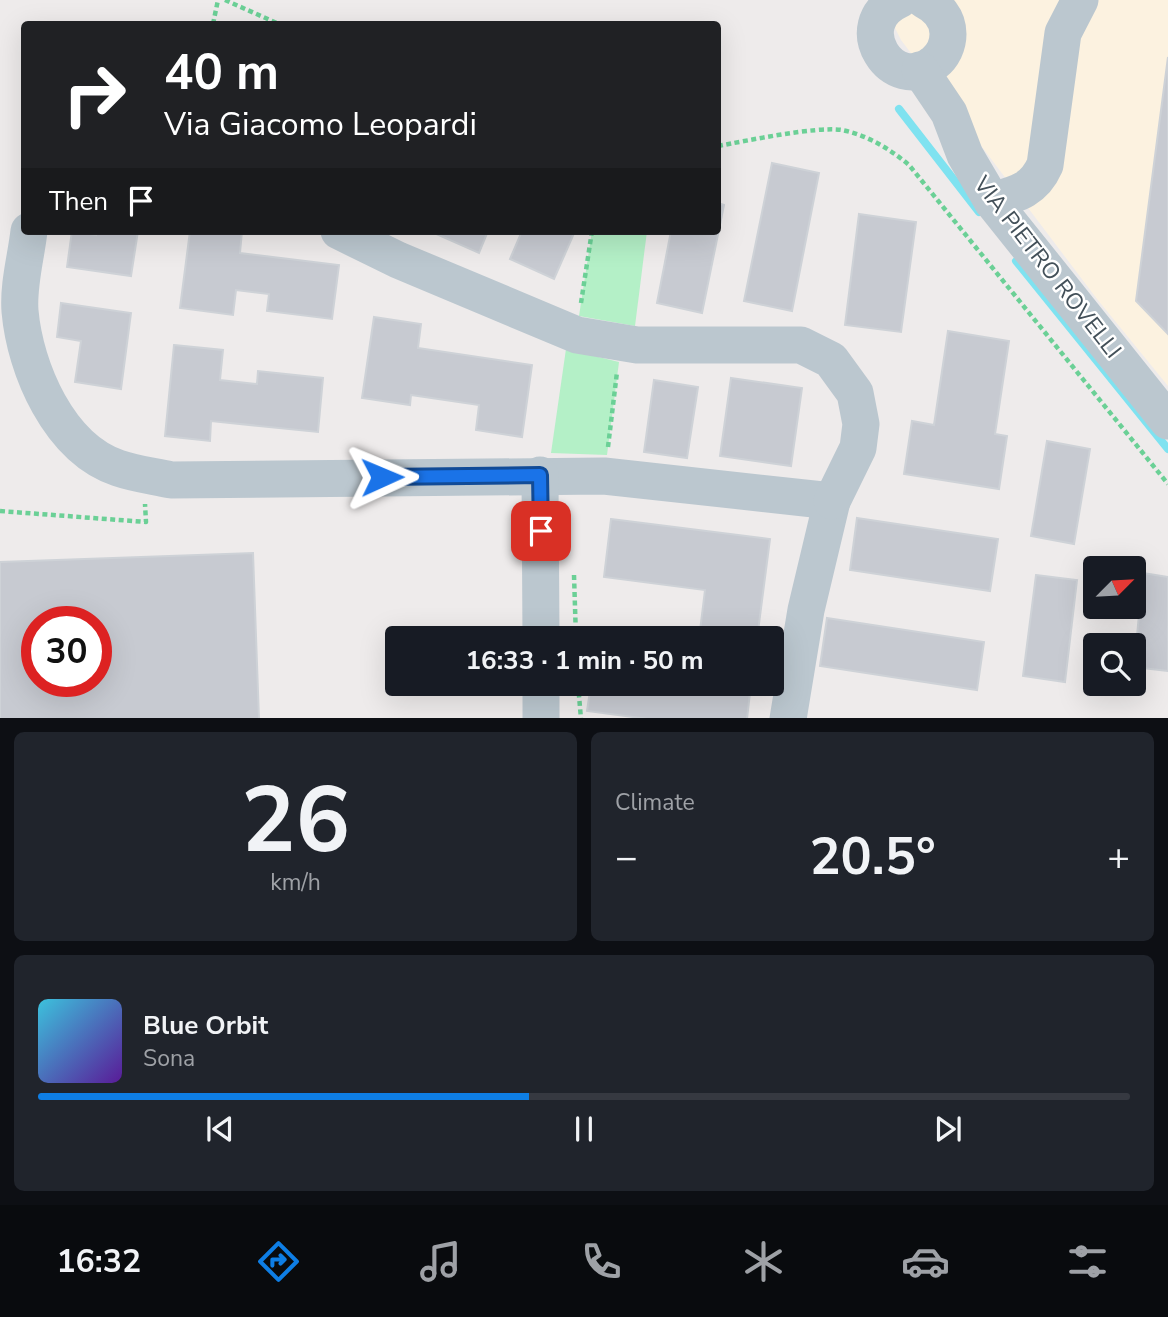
<!DOCTYPE html>
<meta charset="utf-8">
<style>
body{margin:0;font-family:"Nunito Sans",sans-serif;background:#20242c;color:#f1f3f6;height:100vh;display:flex;flex-direction:column;font-size:26px;white-space:nowrap}
*{box-sizing:border-box;margin:0}
p{font-size:23px;color:#9ea1a6}
.icon{flex:none;width:38px;height:38px;fill:none;stroke:currentColor;stroke-width:2;stroke-linecap:round;stroke-linejoin:round}
.map{position:relative;height:718px;overflow:hidden}
.panel{display:flex;flex-direction:column;gap:14px;padding:14px;background:#0d0f14;flex:1}
.panel>*{flex:none}
.top-card{position:absolute;left:21px;top:21px;width:700px;height:214px;border-radius:7px;box-shadow:0 7px 28px #0002;background:#202124;color:#fff;overflow:hidden}
.needle{width:46px;rotate:66deg}
.tools{position:absolute;left:1083px;top:556px;display:grid;gap:14px}
.tools a{display:grid;place-items:center;width:63px;height:63px;border-radius:7px;background:#171b24;box-shadow:0 7px 28px #0002;font-size:35px}
.speed{position:absolute;left:21px;top:606px;display:flex;gap:14px;font-size:35px;font-weight:700;text-align:center}
.speed>*{display:grid;place-content:center;width:91px;height:91px;border-radius:50%;background:#171b24;box-shadow:0 7px 28px #0002;line-height:1}
.speed .limit{border:10px solid #d22;background:#fff;color:#111}
.pin{position:absolute;display:grid;place-items:center;width:60px;height:60px;color:#fff;margin:-30px;border-radius:14px;box-shadow:0 4px 10px #0006}
.me{position:absolute;width:77px;margin:-38px;rotate:89deg;stroke-linejoin:round;filter:drop-shadow(0 0 5px #0008)}
.turn{display:flex;align-items:center;gap:24px;height:147px;padding:0 28px;font-size:32px}
.turn .icon{width:91px;height:91px;stroke-width:2.5}
.turn b{display:block;font-size:49px;line-height:60px}
.then{display:flex;align-items:center;height:66px;padding:0 28px;background:#0003;gap:14px;font-size:26px}
.big{font-size:52px;font-weight:700;line-height:1.1}
.panel .tile{flex:1;display:flex;flex-direction:column;justify-content:center;gap:10px;min-width:0;padding:0 24px;border-radius:10px;background:#20242c}
.panel .dial{align-items:center;gap:0}
.dial b{font-size:91px;line-height:1}
.song{display:flex;align-items:center;gap:21px}
.cover{width:84px;height:84px;border-radius:10px;background:linear-gradient(135deg,hsl(190 70% 55%),hsl(270 70% 35%))}
.played{height:7px;border-radius:4px;background:linear-gradient(90deg,#0e7ee5 45%,#363941 45%)}
.keys{display:flex;justify-content:space-around;direction:ltr}
.heat{display:flex;justify-content:space-between;align-items:center;font-size:38px;direction:ltr}
.panel .tiles{flex:1;display:grid;gap:14px;grid-template-columns:1fr 1fr}
.tile:last-child{grid-column:span 2}
.trip{position:absolute;left:385px;top:626px;width:399px;height:70px;border-radius:7px;background:#171b24;box-shadow:0 7px 28px #0002;font-weight:700;line-height:70px;text-align:center}
.dock{display:flex;height:112px;justify-content:space-around;align-items:center;background:#090b0e;color:#9ea1a6}
.dock .icon{width:49px;height:49px}
.dock .current{color:#0e7ee5}
.dock b{font-size:32px;color:#f1f3f6}
.map>svg:first-child{display:block}
.commercial{fill:#fcf2e0}
.green{fill:#b4f0c7}
.lines{fill:none;stroke-linecap:round;stroke-linejoin:round}
.stream{stroke:#7fe2f0;stroke-width:8}
.building{fill:#c7cad1;stroke:#ced2d7;stroke-width:2;fill-rule:evenodd}
.path{stroke:#6bd096;stroke-width:4.5;stroke-dasharray:5 3.5;stroke-linecap:butt}
.minor{stroke:#bbc7cf;stroke-width:37}
.route-casing{stroke:#114b97;stroke-width:18}
.route{stroke:#1a73e8;stroke-width:12}
.labels{text-anchor:middle;stroke-width:5;stroke-linejoin:round;paint-order:stroke}
.street-label{font-size:23px;fill:#435059;stroke:#fff}
</style>
<div class="map">
<svg width="1168" height="719" viewBox="0 0 1168 719">
<rect width="100%" height="100%" fill="#eeebeb"/>
<!-- commercial -->
<path class="commercial" d="M881 0H1168V386L1097 299 901 40Z"/>
<!-- green -->
<g class="green">
<path d="M592 231H647L635 326 579 316Z"/>
<path d="M566 349 619 362 607 455 551 453Z"/>
</g>
<g class="lines">
<!-- stream -->
<g class="stream">
<path d="M899 109 979 212"/>
<path d="M1016 261 1168 449"/>
</g>
</g>
<!-- building -->
<g class="building">
<path d="M1168 57V334L1136 301Z"/>
<path d="M772 163 819 173 792 311 744 301Z"/>
<path d="M718 203 724 205 702 313 657 303 671 231H718Z"/>
<path d="M859 214 916 222 901 332 845 325Z"/>
<path d="M72 231 96 235V231H138L131 276 67 267Z"/>
<path d="M190 231H242L240 253 339 265 332 319 267 311 269 294 236 290 233 315 180 308Z"/>
<path d="M435 231H488L479 253 434 233Z"/>
<path d="M522 231H575L554 279 510 259Z"/>
<path d="M61 303 131 313 121 389 75 382 81 341 57 337Z"/>
<path d="M374 317 421 324 418 348 532 365 522 437 476 430 479 405 411 395 410 405 362 398Z"/>
<path d="M948 331 1009 341 995 434 1007 436 999 489 904 474 912 421 934 425Z"/>
<path d="M174 345 223 350 220 380 257 384 258 371 323 378 318 432 211 421 210 441 165 436Z"/>
<path d="M731 378 802 388 791 466 720 456Z"/>
<path d="M654 380 698 387 687 458 644 452Z"/>
<path d="M1047 441 1090 449 1074 544 1031 536Z"/>
<path d="M857 518 998 539 990 591 850 570Z"/>
<path d="M611 519 770 539 757 639H699L705 590 604 577Z"/>
<path d="M253 553 259 719H0V562ZM37 621H96V681H37Z"/>
<path d="M1143 573 1168 577V671L1134 667Z"/>
<path d="M1036 575 1077 580 1065 682 1023 676Z"/>
<path d="M827 618 984 642 977 690 820 666Z"/>
<path d="M591 684H751L747 719H648L587 711Z"/>
</g>
<g class="lines">
<!-- path -->
<g class="path">
<path d="M225 0 279 24"/>
<path d="M213 24 218 0"/>
<path d="M718 146C745 141 817 126 842 130 867 135 890 149 909 165L1168 484"/>
<path d="M581 303 592 231"/>
<path d="M608 447 617 372"/>
<path d="M0 511 146 522 145 504"/>
<path d="M574 575 576 639"/>
<path d="M578 684 581 719"/>
</g>
<!-- minor -->
<g class="minor">
<path d="M899 0C846 24 893 97 934 63 943 56 948 45 948 34 948 18 938 7 924 0"/>
<path d="M920 70 949 113 965 155 992 201 1168 421"/>
<path d="M992 201C1017 194 1034 190 1045 165L1063 33 1080 0"/>
<path d="M29 231C26 257 18 285 20 311 25 369 59 448 118 468 135 474 153 476 171 480L604 476 832 501 806 610 788 719"/>
<path d="M339 231 398 260 577 335 637 345H801L831 360 855 393 861 424 858 448 832 501"/>
<path d="M540 475 541 639"/>
<path d="M541 684V719"/>
</g>
</g>
<g class="lines">
<defs>
<path id="route" d="M382 477 540 475 541 531"/>
</defs>
<!-- route casing -->
<use href="#route" class="route-casing"/>
<!-- route -->
<use href="#route" class="route"/>
</g>
<g class="labels">
<!-- street labels -->
<g class="street-label">
<text transform="translate(1048 267) rotate(52)" y="8">VIA PIETRO ROVELLI</text>
</g>
</g>
</svg>
<div class="tools">
<a><svg class="needle" viewBox="-14 -14 28 28"><path d="M0-13l5 13h-10z" fill="#e53935"/><path d="M0 13l5-13h-10z" fill="#9ea1a6"/></svg></a>
<a><svg class="icon" aria-label="search" viewBox="0 0 24 24"><circle cx="10" cy="10" r="6"/><path d="M15 15l6 6"/></svg></a>
</div>
<div class="speed"><div class="limit">30</div></div>
<div class="pin" style="left:541px;top:531px;background:#d93025"><svg class="icon" aria-label="arrive" viewBox="0 0 24 24"><path d="M6 21V4h12l-3 4 3 4H6"/></svg></div>
<svg class="me" style="left:382px;top:477px" viewBox="-20 -20 40 40"><path d="M0-17L14 15 0 8-14 15z" fill="#1a73e8" stroke="#fff" stroke-width="4"/></svg>
<div class="trip">16:33 · 1 min · 50 m</div>
<div class="top-card">
<div class="turn"><svg class="icon" aria-label="right" viewBox="0 0 24 24"><path d="M7 20v-9h11M14 6l5 5-5 5"/></svg><div><b>40 m</b>Via Giacomo Leopardi</div></div>
<div class="then">Then<svg class="icon" aria-label="arrive" viewBox="0 0 24 24"><path d="M6 21V4h12l-3 4 3 4H6"/></svg></div>
</div>
</div>
<section class="panel">
<div class="tiles">
<div class="tile dial"><b>26</b><p>km/h</p></div>
<div class="tile"><p>Climate</p>
<div class="heat"><a>−</a><b class="big">20.5°</b><a>+</a></div>
</div>
<div class="tile">
<div class="song"><i class="cover"></i><div><b>Blue Orbit</b><p>Sona</p></div></div>
<div class="played"></div>
<div class="keys"><svg class="icon" aria-label="previous" viewBox="0 0 24 24"><path d="M18 5L8 12l10 7zM5 5v14"/></svg><svg class="icon" aria-label="pause" viewBox="0 0 24 24"><path d="M8 5v14M16 5v14"/></svg><svg class="icon" aria-label="next" viewBox="0 0 24 24"><path d="M6 5l10 7-10 7zM19 5v14"/></svg></div>
</div>
</div>
</section>
<nav class="dock">
<b>16:32</b>
<svg class="icon current" aria-label="directions" viewBox="0 0 24 24"><path d="M12 3l9 9-9 9-9-9zM9 14v-3h6M13 9l2 2-2 2"/></svg>
<svg class="icon" aria-label="music" viewBox="0 0 24 24"><path d="M9 18V5l10-2v13"/><circle cx="6" cy="18" r="3"/><circle cx="16" cy="16" r="3"/></svg>
<svg class="icon" aria-label="phone" viewBox="0 0 24 24"><path d="M5 4h4l2 5-3 2q2 4 5 5l2-3 5 2v4C11 20 4 13 5 4z"/></svg>
<svg class="icon" aria-label="climate" viewBox="0 0 24 24"><path d="M12 3v18M4 7l16 10M4 17L20 7"/></svg>
<svg class="icon" aria-label="car" viewBox="0 0 24 24"><path d="M5 17H2v-5l4-1 3-4h7l3 4 3 1v5h-3M9 17h6M6 11h13"/><circle cx="7" cy="17" r="2"/><circle cx="17" cy="17" r="2"/></svg>
<svg class="icon" aria-label="filters" viewBox="0 0 24 24"><path d="M4 7h16M4 17h16"/><circle cx="9" cy="7" r="2"/><circle cx="15" cy="17" r="2"/></svg>
</nav>
